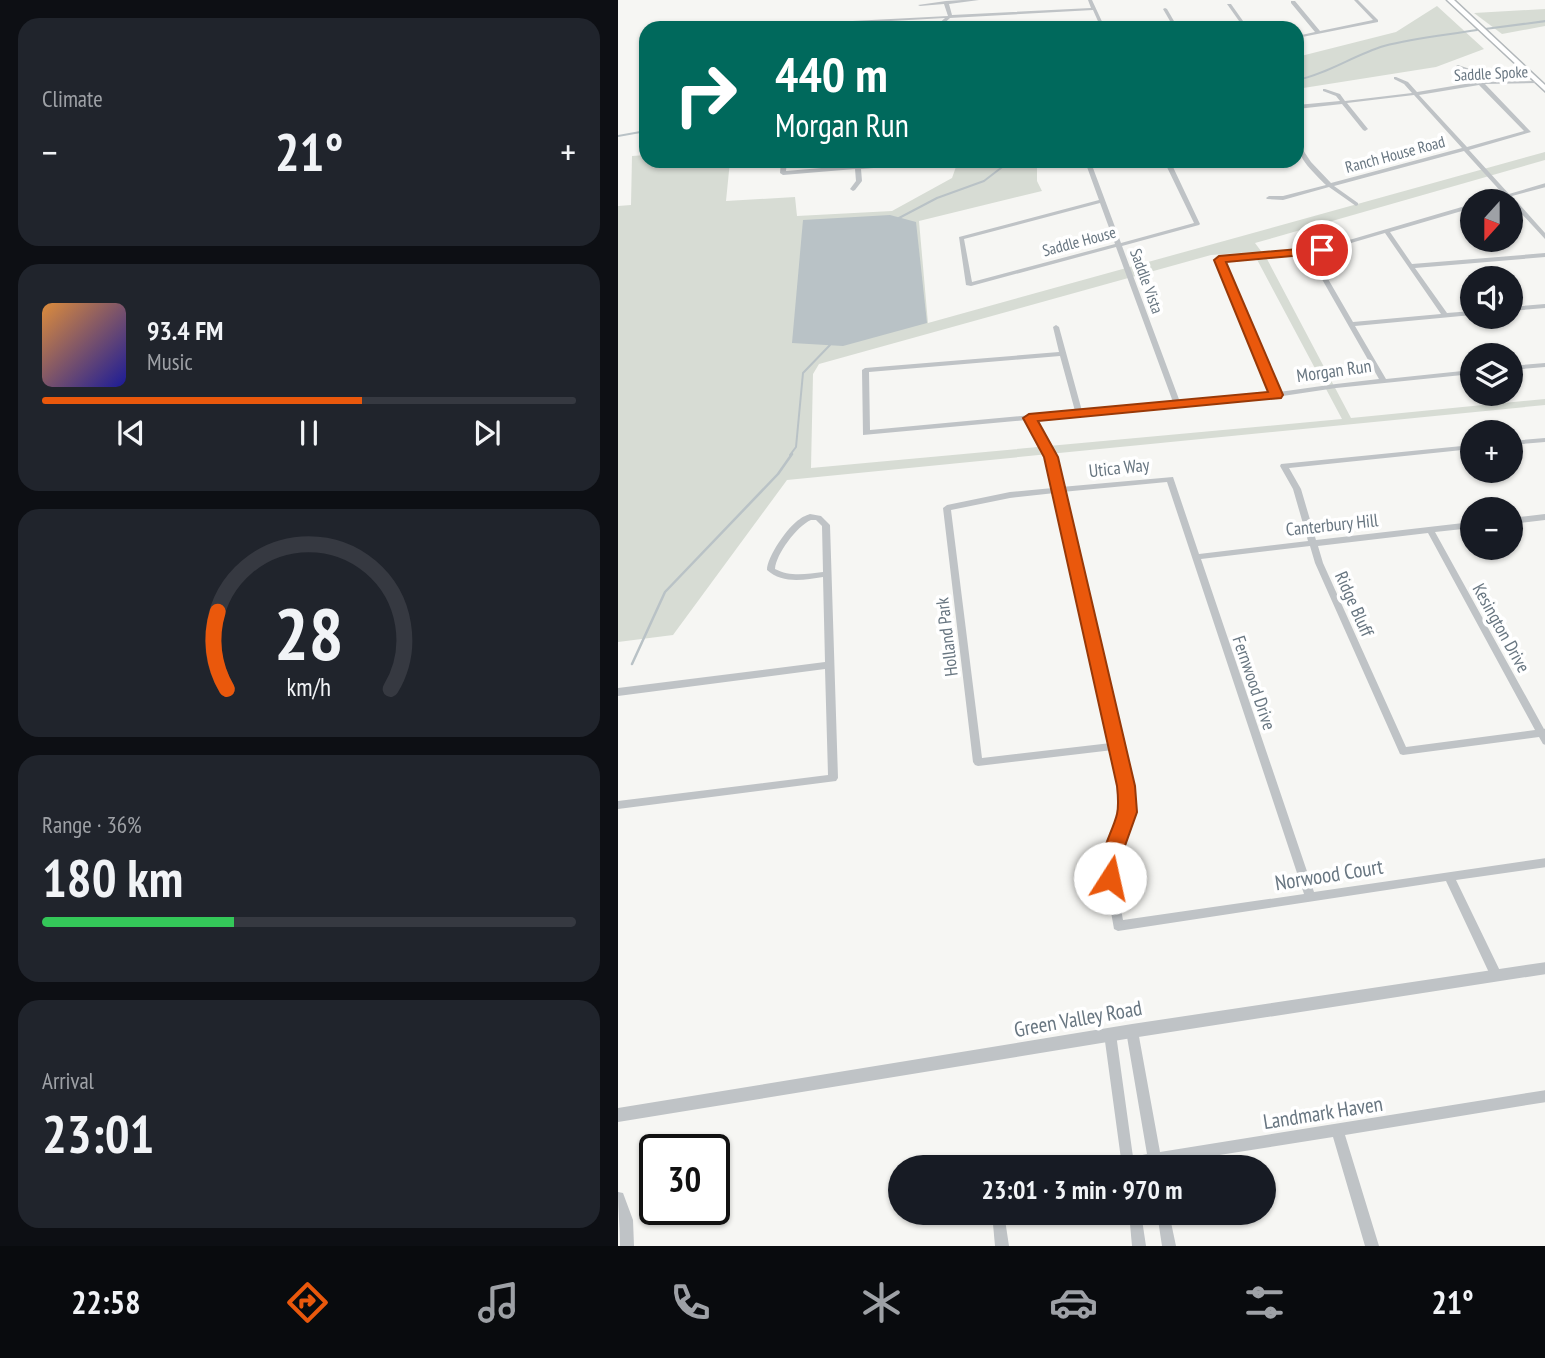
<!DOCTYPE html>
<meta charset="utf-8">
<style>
body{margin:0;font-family:"PT Sans Narrow",sans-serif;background:#20242c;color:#f1f3f6;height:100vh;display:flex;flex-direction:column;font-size:26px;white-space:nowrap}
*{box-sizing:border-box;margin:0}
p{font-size:23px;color:#9ea1a6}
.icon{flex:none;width:38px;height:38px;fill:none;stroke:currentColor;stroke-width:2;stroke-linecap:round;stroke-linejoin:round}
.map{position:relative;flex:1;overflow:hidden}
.side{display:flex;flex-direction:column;gap:18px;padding:18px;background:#0d0f14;width:618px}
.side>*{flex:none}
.banner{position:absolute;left:21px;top:21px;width:665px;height:147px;border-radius:21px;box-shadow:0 2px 5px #0004;background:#00695c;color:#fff;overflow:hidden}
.needle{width:46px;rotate:201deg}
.controls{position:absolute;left:842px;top:189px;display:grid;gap:14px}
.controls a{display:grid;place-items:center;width:63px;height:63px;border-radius:50%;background:#171b24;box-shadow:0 2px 5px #0004;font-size:35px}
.speed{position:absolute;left:21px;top:1134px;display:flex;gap:14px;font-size:35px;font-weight:700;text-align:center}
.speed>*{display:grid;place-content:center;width:91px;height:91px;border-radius:50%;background:#171b24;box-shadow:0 2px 5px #0004;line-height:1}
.speed .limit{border:4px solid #111;border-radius:10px;background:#fff;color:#111}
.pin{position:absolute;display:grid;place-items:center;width:60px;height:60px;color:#fff;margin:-30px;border:4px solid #fff;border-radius:50%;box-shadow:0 2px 7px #0007}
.me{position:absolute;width:77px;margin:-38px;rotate:10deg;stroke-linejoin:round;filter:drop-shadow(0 0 5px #0008)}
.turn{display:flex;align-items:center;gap:24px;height:147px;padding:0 21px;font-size:32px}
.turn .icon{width:91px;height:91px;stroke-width:2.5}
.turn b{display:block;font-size:49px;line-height:60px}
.big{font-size:52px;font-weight:700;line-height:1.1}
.side .card{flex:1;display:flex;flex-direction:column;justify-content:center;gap:10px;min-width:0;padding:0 24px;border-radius:21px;background:#20242c}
.side .dial{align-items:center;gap:0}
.dial svg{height:182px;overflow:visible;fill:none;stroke:#363941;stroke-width:7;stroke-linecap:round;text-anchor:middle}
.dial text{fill:#f1f3f6;stroke:none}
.song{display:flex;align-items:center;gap:21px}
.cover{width:84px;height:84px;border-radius:10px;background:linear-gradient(135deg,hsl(30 70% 55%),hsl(240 70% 35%))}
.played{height:7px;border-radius:4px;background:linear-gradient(90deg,#ea580c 60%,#363941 60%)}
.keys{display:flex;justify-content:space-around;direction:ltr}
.heat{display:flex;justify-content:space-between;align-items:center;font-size:38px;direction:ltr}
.charge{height:10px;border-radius:5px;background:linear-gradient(90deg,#34c759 36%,#363941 0)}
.trip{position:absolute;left:270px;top:1155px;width:388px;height:70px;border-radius:35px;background:#171b24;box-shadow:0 2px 5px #0004;font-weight:700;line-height:70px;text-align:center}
.menu{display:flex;height:112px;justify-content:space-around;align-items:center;background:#090b0e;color:#9ea1a6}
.menu .icon{width:49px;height:49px}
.menu .selected{color:#ea580c}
.menu b{font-size:32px;color:#f1f3f6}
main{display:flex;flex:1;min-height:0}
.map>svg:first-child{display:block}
.green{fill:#d7dcd4;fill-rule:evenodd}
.water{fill:#b9c2c6}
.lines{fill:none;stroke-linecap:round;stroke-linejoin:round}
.stream-far1{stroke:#b9c2c6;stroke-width:2}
.stream{stroke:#b9c2c6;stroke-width:2.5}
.secondary-casing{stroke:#b2b7ba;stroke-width:3}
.minor{fill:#bfc3c6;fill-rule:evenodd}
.tertiary{fill:#bfc3c6;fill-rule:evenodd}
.secondary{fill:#fff;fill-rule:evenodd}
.route{fill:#ea580c;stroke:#983908;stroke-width:2}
.labels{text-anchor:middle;stroke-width:7;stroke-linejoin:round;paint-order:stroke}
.far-street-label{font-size:16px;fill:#687681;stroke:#fff}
.street-label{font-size:18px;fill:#687681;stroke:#fff}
.near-street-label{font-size:21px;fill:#687681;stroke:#fff}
</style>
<main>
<section class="side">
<div class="card"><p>Climate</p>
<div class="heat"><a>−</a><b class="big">21°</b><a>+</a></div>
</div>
<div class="card">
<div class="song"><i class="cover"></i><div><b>93.4 FM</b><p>Music</p></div></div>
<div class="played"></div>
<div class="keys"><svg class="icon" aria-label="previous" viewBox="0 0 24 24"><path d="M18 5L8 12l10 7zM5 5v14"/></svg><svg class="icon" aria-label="pause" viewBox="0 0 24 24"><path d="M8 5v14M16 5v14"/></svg><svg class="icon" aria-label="next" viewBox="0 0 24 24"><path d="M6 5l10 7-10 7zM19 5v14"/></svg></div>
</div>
<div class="card dial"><svg viewBox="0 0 100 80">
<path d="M14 69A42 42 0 1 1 86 69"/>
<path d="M14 69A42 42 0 0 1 10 35" stroke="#ea580c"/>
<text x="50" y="56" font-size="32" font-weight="700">28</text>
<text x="50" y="72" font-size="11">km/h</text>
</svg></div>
<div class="card"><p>Range · 36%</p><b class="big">180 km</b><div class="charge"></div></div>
<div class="card"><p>Arrival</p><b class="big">23:01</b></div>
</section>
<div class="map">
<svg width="928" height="1246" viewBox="0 0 928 1246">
<rect width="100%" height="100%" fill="#f6f6f3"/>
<!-- green -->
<g class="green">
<path d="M819 6 866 49 818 67 679 89V57L778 32Z"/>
<path d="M928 9 927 26 884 34 856 13Z"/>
<path d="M927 152V160L637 243 649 259 733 418 927 399V405L169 480 55 635 0 642V206L13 205 14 156 28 155V161H112L108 201 177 197 179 216 274 211 334 178 340 161H431L419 168V181L424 191 301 221 310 323ZM635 252 724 419 193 468 195 374 201 364 593 255Z"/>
</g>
<!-- water -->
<path class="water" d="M272 215 298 222 309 323 225 346 174 343 185 220Z"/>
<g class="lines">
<!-- stream-far1 -->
<g class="stream-far1">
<path d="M867 29 928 21"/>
<path d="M679 80C709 74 736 55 766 46 796 38 829 35 859 30"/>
<path d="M0 136 28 131"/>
<path d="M281 218 319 198 366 181 392 161"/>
<path d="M172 455 178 447 185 373 212 345"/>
</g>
<!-- stream -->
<path class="stream" d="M14 664 47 592 160 474 174 454"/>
<defs>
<path id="secondary" d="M829 0H836L928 86V92Z"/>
</defs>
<!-- secondary casing -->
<use href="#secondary" class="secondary-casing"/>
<!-- minor -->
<g class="minor">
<path d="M344 0H361L331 4 334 15 473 8 470 0H474L487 28H483L475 10 332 18 321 28H316L327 18 146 28H119L121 27 330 16 326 4 302 6 300 5 328 1Z"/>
<path d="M736 0H740L760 20V22L679 38V36L697 32 673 3V1H677L702 31 755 20Z"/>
<path d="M609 4H613L630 28H626Z"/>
<path d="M547 8 549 9 560 28H556L545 9Z"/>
<path d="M840 65 852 69 864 82 919 81 921 82 919 83 867 84 913 132 851 150 891 194 928 183V187L894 196 928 234V240L889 198 876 201H868L869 200 886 195 846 151 716 186 740 203V205L738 206 711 187 665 200 649 199 648 198 651 196H665L708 185C697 174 680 159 679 143L681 144 693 162 713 183 844 148 796 95 729 103 750 129 747 131 745 130 724 104 679 109V105L722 101 718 96 705 91V89H707L722 94 727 101 794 93 786 84 776 79V77H778L790 82 799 92 859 82 848 71 838 67V66ZM861 85 906 131 849 147 801 95Z"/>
<path d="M163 161H169L168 171 286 161 268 167 243 169 244 181 237 190 235 191 232 189 238 181 237 169 165 175 162 173Z"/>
<path d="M479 161H486L475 168 503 243 576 223 546 161H552L553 164 570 161H582L555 167 582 224 581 225 504 246 562 402 654 393 598 259 599 258 704 248 854 204V208L772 232 794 264 928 253V257L797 268 829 313 854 311V315L737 326 768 379 854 370V374L718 388 658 397 416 420 435 452 443 487 555 477 581 554 690 541 675 489 662 466 663 464 854 445V449L671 468 683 489 698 540 854 522V528L817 532 926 729 928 728V745L925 744 921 737 785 755 782 754 697 563 692 546 583 559 696 892 928 858V867L838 880 884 975 882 979 878 980 874 979 828 881 500 931 496 929 487 878 489 857 505 812 503 786 495 750 360 766 357 765 355 762 325 508 329 505 392 492 435 488 427 452 409 420 245 435 244 370 247 368 441 352 435 327 438 325 441 327 464 411 555 402 498 247 353 286 348 285 341 237 481 200 469 167ZM482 203 497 244 354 282 346 239ZM767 233 823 314 735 322 695 253 706 251ZM689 253 761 379 718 384 661 392 605 261ZM442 356 457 411 252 430 251 372ZM549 482 686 894 505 920 497 878 499 857 515 812 513 786 444 492ZM437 493 493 743 364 758 333 510 392 498ZM810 533 917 730 788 747 705 563 700 546Z"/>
<path d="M928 304V308L892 311V307Z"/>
<path d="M928 363V367L892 370V366Z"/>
<path d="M928 438V442L892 445V441Z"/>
<path d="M192 514 203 516 212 525 220 778 218 781 0 809V801L210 775 207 669 0 696V688L207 662 205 577C186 580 164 584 149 570 149 557 170 526 182 519 184 517 189 515 192 514ZM193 520H198L204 526 205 572C189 574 172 577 157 569 158 554 179 526 193 520Z"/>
<path d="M928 514V520L892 524V518Z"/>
<path d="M514 1025 518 1027 520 1031 542 1152 928 1090V1102L727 1135 761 1246H747L715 1137 544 1164V1167H483L485 1163 503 1159 486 1034 488 1030 492 1028 496 1030 498 1034 515 1157 529 1154 508 1031 510 1027Z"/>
<path d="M0 1192 5 1193 15 1220 16 1246H2C2 1227 0 1210 0 1192Z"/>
<path d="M374 1213H386L391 1246H377Z"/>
<path d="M511 1213H523L528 1246H514Z"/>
<path d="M539 1213H551L558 1246H544Z"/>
</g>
<!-- tertiary -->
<path class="tertiary" d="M928 962V974L514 1038 0 1122V1108L514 1024Z"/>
<!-- secondary -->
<use href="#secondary" class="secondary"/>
</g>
<!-- route -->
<path class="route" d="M704 247 709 250 708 253 608 262 665 395 663 398 420 421 440 457 517 786 519 812 503 857 499 884 492 887 485 884C475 862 494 835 499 814 501 805 500 795 499 786L426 457 405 418 411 414 650 392 596 260 601 256Z"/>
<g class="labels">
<!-- far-street labels -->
<g class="far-street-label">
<text transform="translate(873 73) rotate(-3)" y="6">Saddle Spoke</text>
<text transform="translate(777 154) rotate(-15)" y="6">Ranch House Road</text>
<text transform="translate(461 241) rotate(-15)" y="6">Saddle House</text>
<text transform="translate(529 281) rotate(70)" y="6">Saddle Vista</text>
</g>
<!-- street labels -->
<g class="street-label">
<text transform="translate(716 371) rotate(-8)" y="6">Morgan Run</text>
<text transform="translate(501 468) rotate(-6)" y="6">Utica Way</text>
<text transform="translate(714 525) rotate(-6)" y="6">Canterbury Hill</text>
<text transform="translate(736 604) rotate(66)" y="6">Ridge Bluff</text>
<text transform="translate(883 628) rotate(61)" y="6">Kesington Drive</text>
<text transform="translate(329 637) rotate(-97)" y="6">Holland Park</text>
<text transform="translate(636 683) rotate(71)" y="6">Fernwood Drive</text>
</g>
<!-- near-street labels -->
<g class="near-street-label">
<text transform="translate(711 875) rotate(-9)" y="7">Norwood Court</text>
<text transform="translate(460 1019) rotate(-10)" y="7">Green Valley Road</text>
<text transform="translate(705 1113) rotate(-9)" y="7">Landmark Haven</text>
</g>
</g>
</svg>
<div class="controls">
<a><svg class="needle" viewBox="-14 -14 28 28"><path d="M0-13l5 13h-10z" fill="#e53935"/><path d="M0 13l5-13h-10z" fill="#9ea1a6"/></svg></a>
<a><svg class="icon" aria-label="sound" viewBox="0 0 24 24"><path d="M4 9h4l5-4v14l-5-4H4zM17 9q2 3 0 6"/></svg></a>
<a><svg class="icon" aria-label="layers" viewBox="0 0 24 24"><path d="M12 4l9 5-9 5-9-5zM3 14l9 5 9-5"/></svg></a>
<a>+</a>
<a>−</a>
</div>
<div class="speed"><div class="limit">30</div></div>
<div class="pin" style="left:704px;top:250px;background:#d93025"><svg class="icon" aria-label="arrive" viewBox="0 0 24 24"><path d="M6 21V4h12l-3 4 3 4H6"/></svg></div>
<svg class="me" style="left:492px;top:878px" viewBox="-20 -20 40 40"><circle r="19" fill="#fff"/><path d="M0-13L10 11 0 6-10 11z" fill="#ea580c"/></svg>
<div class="trip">23:01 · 3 min · 970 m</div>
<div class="banner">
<div class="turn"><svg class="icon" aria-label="right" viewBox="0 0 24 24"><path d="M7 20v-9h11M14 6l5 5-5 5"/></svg><div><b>440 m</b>Morgan Run</div></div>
</div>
</div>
</main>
<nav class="menu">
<b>22:58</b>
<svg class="icon selected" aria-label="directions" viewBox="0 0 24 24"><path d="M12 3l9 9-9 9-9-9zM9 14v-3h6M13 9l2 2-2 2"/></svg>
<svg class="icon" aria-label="music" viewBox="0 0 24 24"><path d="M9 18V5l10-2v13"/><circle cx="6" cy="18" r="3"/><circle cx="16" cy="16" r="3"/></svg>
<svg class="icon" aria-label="phone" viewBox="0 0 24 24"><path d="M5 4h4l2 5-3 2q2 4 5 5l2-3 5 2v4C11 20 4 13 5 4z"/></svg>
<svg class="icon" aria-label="climate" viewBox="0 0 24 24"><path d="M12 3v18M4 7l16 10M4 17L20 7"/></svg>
<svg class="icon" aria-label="car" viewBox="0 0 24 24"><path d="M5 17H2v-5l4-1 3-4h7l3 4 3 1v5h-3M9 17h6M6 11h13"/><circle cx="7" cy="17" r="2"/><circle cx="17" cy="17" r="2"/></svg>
<svg class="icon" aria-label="filters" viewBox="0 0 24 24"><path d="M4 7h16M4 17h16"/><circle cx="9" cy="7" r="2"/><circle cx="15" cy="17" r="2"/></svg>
<b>21°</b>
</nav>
